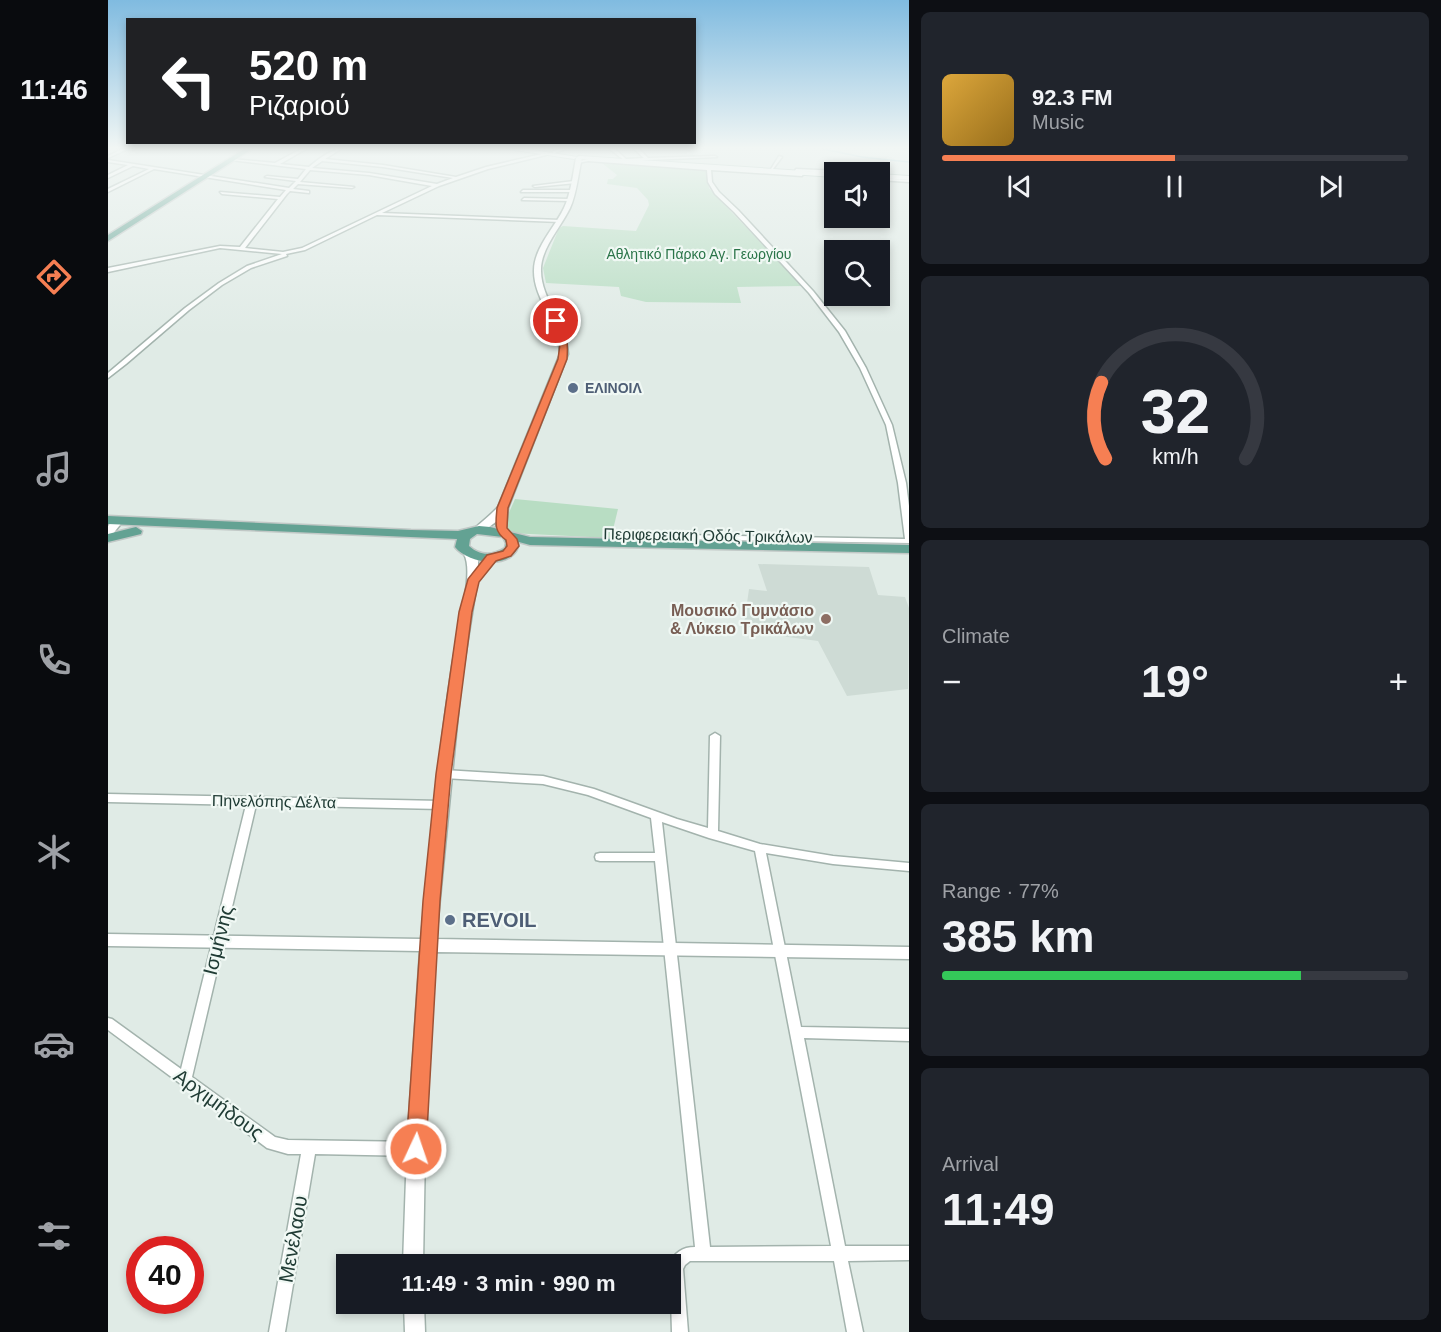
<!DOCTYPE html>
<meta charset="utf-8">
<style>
body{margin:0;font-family:Arial,sans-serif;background:#20242c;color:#f1f3f6;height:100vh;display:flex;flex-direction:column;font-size:22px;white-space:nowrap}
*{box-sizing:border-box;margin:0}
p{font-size:20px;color:#9ea1a6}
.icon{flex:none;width:33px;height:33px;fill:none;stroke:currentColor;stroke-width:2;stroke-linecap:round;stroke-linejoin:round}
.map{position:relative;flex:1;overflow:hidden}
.panel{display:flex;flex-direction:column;gap:12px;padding:12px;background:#0d0f14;width:532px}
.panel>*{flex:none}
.banner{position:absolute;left:18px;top:18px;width:570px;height:126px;border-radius:0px;box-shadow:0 3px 9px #0003;background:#202124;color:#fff;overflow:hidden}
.controls{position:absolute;left:716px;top:162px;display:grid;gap:12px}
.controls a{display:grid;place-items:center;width:66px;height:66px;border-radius:0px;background:#171b24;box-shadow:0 3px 9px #0003;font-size:30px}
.speed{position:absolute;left:18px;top:1236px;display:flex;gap:12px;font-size:30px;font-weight:700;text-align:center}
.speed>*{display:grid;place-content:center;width:78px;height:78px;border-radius:50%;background:#171b24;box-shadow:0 3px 9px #0003;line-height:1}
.speed .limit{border:9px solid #d22;background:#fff;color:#111}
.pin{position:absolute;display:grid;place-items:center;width:51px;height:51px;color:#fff;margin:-26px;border:3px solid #fff;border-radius:50%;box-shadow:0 2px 6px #0007}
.me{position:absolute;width:66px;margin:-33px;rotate:3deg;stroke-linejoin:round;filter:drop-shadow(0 0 4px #0008)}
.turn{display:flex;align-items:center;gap:21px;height:126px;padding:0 24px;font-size:27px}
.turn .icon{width:78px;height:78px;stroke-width:2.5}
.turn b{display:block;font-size:42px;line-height:51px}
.big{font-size:45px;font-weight:700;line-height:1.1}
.panel .tile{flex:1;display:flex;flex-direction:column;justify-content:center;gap:9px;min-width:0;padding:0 21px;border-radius:9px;background:#20242c}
.panel .dial{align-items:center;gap:0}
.dial svg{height:156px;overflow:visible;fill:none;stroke:#363941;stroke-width:7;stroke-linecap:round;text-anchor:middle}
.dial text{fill:#f1f3f6;stroke:none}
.song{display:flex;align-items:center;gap:18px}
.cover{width:72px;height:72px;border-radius:9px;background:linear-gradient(135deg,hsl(40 70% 55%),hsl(40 70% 35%))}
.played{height:6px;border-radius:3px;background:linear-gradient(90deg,#f67f53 50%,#363941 50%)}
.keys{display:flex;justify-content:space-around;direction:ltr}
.heat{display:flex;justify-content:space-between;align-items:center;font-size:33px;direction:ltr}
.charge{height:9px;border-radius:4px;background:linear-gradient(90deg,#34c759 77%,#363941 0)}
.trip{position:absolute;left:228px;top:1254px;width:345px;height:60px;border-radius:0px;background:#171b24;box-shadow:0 3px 9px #0003;font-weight:700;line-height:60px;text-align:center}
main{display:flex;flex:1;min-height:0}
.menu{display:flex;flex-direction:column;width:108px;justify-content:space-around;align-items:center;background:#090b0e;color:#9ea1a6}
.menu .icon{width:42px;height:42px}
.menu .on{color:#f67f53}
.menu b{font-size:27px;color:#f1f3f6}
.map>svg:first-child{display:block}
.built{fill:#cedbd5}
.green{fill:#b8ddc3}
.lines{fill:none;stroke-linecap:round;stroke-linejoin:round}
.stream{stroke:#85c5d3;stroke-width:1.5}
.minor-casing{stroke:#a3b3ad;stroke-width:3}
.tertiary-casing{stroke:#a3b3ad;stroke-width:3}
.secondary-casing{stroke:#9eb7af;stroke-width:2}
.primary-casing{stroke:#c1c8c6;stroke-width:3}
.minor{fill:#fff;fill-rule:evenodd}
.tertiary{fill:#fff;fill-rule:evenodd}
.secondary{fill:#fff;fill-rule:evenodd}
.primary{fill:#63a293;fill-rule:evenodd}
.route{fill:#f67f53;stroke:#a05336;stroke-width:1.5}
.service-dot{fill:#5c6f8a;stroke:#f0f8f4;stroke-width:2}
.education-dot{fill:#8d6e63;stroke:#f0f8f4;stroke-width:2}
.labels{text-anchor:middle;stroke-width:4.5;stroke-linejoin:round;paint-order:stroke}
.far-park-label{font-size:14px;fill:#297448;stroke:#f0f8f4}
.far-service-label{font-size:14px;font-weight:bold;fill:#4e5e75;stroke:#f0f8f4;text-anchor:start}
.street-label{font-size:16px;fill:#203c35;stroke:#f0f8f4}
.education-label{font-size:16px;font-weight:bold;fill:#785e54;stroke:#f0f8f4;text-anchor:end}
.near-service-label{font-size:20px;font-weight:bold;fill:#4e5e75;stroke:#f0f8f4;text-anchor:start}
.near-street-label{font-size:20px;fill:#203c35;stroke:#f0f8f4}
</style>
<main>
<nav class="menu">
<b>11:46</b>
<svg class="icon on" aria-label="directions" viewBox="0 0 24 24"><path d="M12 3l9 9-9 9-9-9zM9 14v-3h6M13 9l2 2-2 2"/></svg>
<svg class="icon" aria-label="music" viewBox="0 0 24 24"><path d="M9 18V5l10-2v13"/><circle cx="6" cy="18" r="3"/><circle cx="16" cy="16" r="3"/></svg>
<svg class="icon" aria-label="phone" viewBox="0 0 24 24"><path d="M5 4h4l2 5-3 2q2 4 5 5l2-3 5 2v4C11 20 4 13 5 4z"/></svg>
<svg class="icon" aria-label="climate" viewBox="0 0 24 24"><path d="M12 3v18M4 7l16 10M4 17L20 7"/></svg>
<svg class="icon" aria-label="car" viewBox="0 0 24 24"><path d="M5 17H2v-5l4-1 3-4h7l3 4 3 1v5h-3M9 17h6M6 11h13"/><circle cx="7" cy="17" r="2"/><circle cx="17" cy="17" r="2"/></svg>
<svg class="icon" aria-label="filters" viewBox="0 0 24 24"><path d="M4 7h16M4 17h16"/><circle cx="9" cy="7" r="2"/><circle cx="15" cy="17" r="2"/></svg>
</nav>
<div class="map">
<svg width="801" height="1332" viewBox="0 0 801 1332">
<rect width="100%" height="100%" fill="#e0ebe6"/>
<!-- built -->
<path class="built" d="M650 564 761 567 770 595 797 597 801 608 800 689 739 696 710 641 635 631 641 589 659 591Z"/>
<!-- green -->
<g class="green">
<path d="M494 163 599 169 601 188 608 196 695 286 629 287 633 303 538 302 513 296 511 287 438 283 435 268 451 228 455 226 528 231 541 205 540 200 529 188 499 184 500 179H505L509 175Z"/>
<path d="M407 499 510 509 503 538 401 533 395 526Z"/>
</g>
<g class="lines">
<!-- stream -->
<path class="stream" d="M715 149 754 157 801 162"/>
<defs>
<g id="minor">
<path d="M14 149H20L0 158V156Z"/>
<path d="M193 149H198L172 164 201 167C209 160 222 150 233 149L217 159 275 165 348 177 378 167 438 153V155L380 169 331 186 274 213 452 220 454 221 452 222 269 215 197 250 178 254 179 256 143 268 114 285 81 310 18 364 0 378V373L77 308 111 283 139 266 174 254 112 248 0 272V268L112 246 132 247 170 199 114 194 112 192 172 197 178 190 46 169 0 192V189L41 169 25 166 0 178V175L20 165 0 162V160L181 188 188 181 157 177 159 176 190 179 198 169 122 160 124 159 167 163ZM214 161 275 167 345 178 329 184 261 173 204 168ZM202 170 261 175 324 186 194 248 175 252 137 248 179 194 182 191 201 193V191L185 189 190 184 244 188 246 187 192 182Z"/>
<path d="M451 149H458L446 153 444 152Z"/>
<path d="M502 149H507L518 159 536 158 526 149H531L540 158 607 156 609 157 517 161Z"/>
<path d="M797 149H801V151Z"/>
<path d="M671 156 674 157 665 169H663Z"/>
<path d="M480 159 695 174 694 176 603 170 604 182 611 192 630 210 705 291 737 331 758 368 784 425 798 483 801 506V543L521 538 510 540 508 544H502L501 542 504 536 521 534 797 539 790 483 778 425 752 368 731 332 701 293 626 212 607 194 600 182 599 170 480 161 470 163 468 162Z"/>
<path d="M688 169 731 171 733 172 726 173 687 171Z"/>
<path d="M771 178 801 180V182L771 180Z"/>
<path d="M466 181 468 183 427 187 425 186Z"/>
<path d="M415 190H464L466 191 464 192H413Z"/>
<path d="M416 198 462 199 464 200 462 201 414 200Z"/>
<path d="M607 733 612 736 610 831 652 844 725 856 801 863V871L725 864 658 853 693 1027 801 1029V1041L696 1038 737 1246H801V1260L740 1261 755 1332H739L726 1261H582L577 1265 575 1269 580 1332H564L562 1264C566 1253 574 1247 587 1247L547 861H492L488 860 487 857 488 854 492 853H547L543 818 480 795 435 784 336 778 332 776 331 774 332 772 336 770 435 776 486 789 569 819 600 828 602 736ZM554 822 601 838 647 851 723 1246 602 1247Z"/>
<path d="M0 794 333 801 337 802 338 805 337 808 333 809 148 805 84 1077 167 1137 180 1140 308 1142 313 1144 315 1149 313 1154 308 1156 207 1154 177 1332H161L193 1154H180L159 1148 0 1030V1018L4 1019 73 1069 138 805 0 802Z"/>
</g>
<g id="tertiary">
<path d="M471 156 474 158C470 174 469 193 462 208 453 227 432 249 433 271 433 299 458 322 460 354L400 508 398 528 400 533 395 536 391 535 388 528 389 521 373 533H365L364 531C372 523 382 516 390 507L452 354C451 323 425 298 426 270 426 248 447 227 456 208 463 193 465 174 468 158Z"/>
<path d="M10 518 15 521 4 535 0 536V526L6 519Z"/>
<path d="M361 551 365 552 370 561V567L380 556H388L389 558 369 582 353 683 328 939 801 947V959L327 952 317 1149 315 1264H295L299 1149 312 951 0 946V934L313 939C324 840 331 741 348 643 351 622 366 572 356 554Z"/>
<path d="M296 1304H316L317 1332H297Z"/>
</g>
<g id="secondary">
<path d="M400 149H419L469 157 466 159Z"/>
<path d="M472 156 726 173V177L470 159Z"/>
<path d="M771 174 801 176V180L771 178Z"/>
</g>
<g id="primary">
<path d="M136 149H144L0 241V235Z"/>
<path d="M0 516 303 530 350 531 371 526 382 527 422 537 801 545V553L422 545 411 542C408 570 361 565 347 547L349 539 0 524ZM369 534 395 537 398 543 397 548C384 556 372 556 361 546L362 539Z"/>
<path d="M28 527 34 531 33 534 0 542V534Z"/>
</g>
</defs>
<!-- minor casing -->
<use href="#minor" class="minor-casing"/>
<!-- tertiary casing -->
<use href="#tertiary" class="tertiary-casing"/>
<!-- secondary casing -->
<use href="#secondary" class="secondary-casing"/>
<!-- primary casing -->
<use href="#primary" class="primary-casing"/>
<!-- minor -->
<use href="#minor" class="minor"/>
<!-- tertiary -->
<use href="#tertiary" class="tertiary"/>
<!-- secondary -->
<use href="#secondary" class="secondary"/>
<!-- primary -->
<use href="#primary" class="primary"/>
</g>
<!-- sky -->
<linearGradient id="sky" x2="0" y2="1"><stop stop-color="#80bbe0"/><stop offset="0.44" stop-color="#f1f6f4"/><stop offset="1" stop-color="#f1f6f4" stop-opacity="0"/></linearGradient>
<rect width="801" height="336" fill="url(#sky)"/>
<!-- route -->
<path class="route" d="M448 319C460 326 460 346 459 359L400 508 399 528 409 539 411 546 403 556 388 561 371 582 364 612 343 774 332 901 318 1149 315 1156 308 1159 301 1156 298 1149 315 901 328 774 351 612 360 579 379 555 395 551 399 546 398 540C385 531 388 522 389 508L450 359 452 344 444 321Z"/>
<!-- markers -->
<g class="service-dot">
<circle cx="465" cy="388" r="6"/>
<circle cx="342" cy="920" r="6"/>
</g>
<circle class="education-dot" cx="718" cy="619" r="6"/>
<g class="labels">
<!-- far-park labels -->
<g class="far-park-label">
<text x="591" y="259">Αθλητικό Πάρκο Αγ. Γεωργίου</text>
</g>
<!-- far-service labels -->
<g class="far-service-label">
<text x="477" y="393">ΕΛΙΝΟΙΛ</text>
</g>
<!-- street labels -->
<g class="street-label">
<text transform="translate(600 535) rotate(1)" y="6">Περιφερειακή Οδός Τρικάλων</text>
<text transform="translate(166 801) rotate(1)" y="6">Πηνελόπης Δέλτα</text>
</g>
<!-- education labels -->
<g class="education-label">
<text x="706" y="616">Μουσικό Γυμνάσιο<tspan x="706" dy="18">&amp; Λύκειο Τρικάλων</tspan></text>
</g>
<!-- near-service labels -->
<g class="near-service-label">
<text x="354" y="927">REVOIL</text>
</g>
<!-- near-street labels -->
<g class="near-street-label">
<text transform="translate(110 940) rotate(-76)" y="7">Ισμήνης</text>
<text transform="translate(111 1104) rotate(36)" y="7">Αρχιμήδους</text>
<text transform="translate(185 1239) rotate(-80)" y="7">Μενέλαου</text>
</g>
</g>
</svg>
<div class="controls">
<a><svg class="icon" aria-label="sound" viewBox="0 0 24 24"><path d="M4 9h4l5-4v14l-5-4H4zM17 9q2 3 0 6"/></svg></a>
<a><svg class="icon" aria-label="search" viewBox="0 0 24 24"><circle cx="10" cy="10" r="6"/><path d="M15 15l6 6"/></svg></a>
</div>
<div class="speed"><div class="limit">40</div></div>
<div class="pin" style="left:448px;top:321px;background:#d93025"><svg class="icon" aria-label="arrive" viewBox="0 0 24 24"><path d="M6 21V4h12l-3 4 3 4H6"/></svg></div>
<svg class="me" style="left:308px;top:1149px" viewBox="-20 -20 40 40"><circle r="17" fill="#f67f53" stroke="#fff" stroke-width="3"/><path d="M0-11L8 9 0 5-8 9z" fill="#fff"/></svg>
<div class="trip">11:49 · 3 min · 990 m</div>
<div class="banner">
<div class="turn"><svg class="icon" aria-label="left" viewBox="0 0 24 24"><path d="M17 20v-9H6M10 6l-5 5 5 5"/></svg><div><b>520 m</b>Ριζαριού</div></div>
</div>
</div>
<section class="panel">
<div class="tile">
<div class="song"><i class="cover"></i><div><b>92.3 FM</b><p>Music</p></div></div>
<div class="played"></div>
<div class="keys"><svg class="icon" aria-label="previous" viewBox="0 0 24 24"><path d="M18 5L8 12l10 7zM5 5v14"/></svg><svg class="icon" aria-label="pause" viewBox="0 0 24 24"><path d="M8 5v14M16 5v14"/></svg><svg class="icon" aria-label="next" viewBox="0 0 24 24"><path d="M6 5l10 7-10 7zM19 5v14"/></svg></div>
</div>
<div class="tile dial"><svg viewBox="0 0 100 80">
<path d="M14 69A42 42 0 1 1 86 69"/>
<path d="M14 69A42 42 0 0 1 12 30" stroke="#f67f53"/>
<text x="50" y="56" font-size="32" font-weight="700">32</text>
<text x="50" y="72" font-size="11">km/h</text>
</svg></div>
<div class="tile"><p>Climate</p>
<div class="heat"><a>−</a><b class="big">19°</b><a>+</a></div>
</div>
<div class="tile"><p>Range · 77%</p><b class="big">385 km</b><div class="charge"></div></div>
<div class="tile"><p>Arrival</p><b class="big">11:49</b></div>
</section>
</main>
